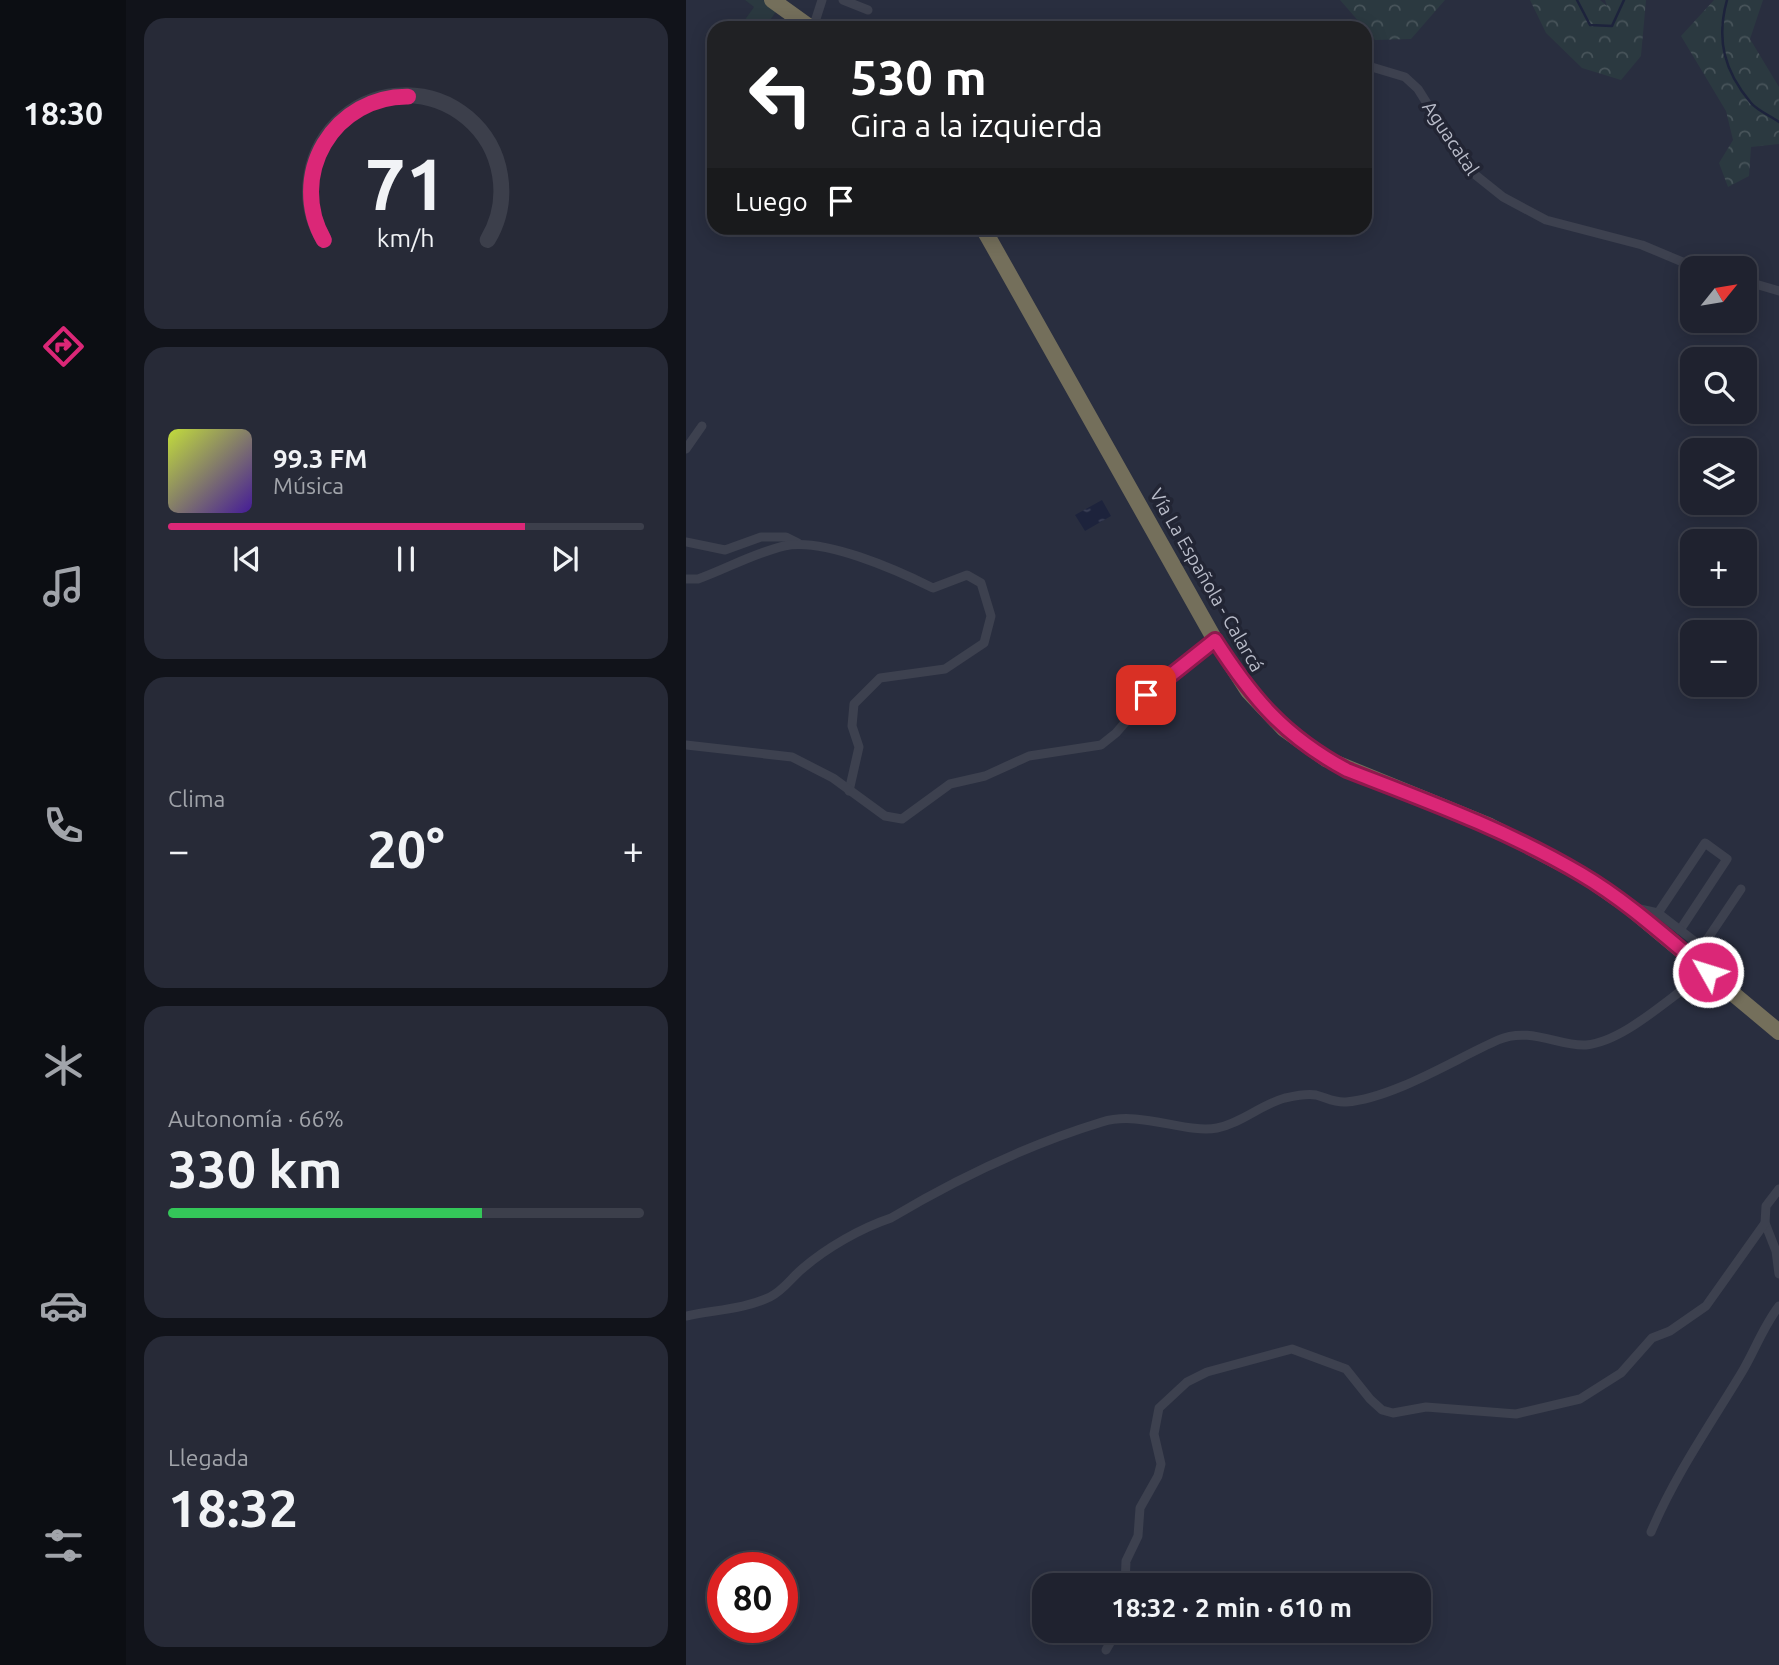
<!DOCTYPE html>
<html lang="es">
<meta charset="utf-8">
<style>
body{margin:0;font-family:Ubuntu,sans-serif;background:#272a37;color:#f1f3f6;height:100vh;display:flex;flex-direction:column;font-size:26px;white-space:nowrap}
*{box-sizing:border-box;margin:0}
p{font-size:23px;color:#a1a4aa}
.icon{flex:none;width:38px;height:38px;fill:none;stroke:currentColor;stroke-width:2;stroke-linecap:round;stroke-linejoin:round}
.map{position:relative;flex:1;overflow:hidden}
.drawer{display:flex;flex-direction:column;gap:18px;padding:18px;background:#11131a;width:560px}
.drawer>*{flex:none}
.top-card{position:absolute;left:21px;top:21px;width:665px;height:214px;border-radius:21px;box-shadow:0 4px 18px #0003,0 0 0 2px #3c3f4b;background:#202124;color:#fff;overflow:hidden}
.needle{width:46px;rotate:60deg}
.fabs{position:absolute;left:994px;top:256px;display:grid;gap:14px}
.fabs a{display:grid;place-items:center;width:77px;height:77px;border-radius:14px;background:#1f222f;box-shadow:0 4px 18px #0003,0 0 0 2px #3c3f4b;font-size:35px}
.speed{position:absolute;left:21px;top:1552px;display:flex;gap:14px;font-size:35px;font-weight:700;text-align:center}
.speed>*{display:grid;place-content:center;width:91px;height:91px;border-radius:50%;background:#1f222f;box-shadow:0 4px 18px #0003,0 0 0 2px #3c3f4b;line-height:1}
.speed .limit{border:10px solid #d22;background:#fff;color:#111}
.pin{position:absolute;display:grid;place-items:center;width:60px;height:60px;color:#fff;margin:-30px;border-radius:14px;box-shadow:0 4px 10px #0006}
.me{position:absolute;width:77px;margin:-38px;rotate:309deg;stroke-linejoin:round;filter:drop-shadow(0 0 5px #0008)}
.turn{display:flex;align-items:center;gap:24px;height:147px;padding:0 28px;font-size:32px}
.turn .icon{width:91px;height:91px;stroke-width:2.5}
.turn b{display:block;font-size:49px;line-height:60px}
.then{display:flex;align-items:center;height:66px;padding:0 28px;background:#0003;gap:14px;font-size:26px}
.big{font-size:52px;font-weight:700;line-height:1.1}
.drawer .widget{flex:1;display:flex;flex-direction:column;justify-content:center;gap:10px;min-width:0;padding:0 24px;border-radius:21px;background:#272a37}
.drawer .dial{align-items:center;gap:0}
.dial svg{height:182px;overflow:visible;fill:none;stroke:#3c3f4b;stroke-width:7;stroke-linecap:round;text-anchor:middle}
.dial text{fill:#f1f3f6;stroke:none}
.song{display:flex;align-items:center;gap:21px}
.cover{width:84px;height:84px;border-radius:10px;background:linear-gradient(135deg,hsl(70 70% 55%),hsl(260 70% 35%))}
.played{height:7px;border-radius:4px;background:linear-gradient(90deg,#db2777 75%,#3c3f4b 75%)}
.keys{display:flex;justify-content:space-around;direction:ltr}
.heat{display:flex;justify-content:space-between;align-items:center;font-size:38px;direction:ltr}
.charge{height:10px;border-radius:5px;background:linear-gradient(90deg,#34c759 66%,#3c3f4b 0)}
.trip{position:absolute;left:346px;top:1573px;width:399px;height:70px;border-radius:21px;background:#1f222f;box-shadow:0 4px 18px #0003,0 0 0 2px #3c3f4b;font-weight:700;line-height:70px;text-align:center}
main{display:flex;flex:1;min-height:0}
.tabs{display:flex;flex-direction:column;width:126px;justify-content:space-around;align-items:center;background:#0c0e13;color:#a1a4aa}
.tabs .icon{width:49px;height:49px}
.tabs .current{color:#db2777}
.tabs b{font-size:32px;color:#f1f3f6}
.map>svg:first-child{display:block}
.forest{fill:url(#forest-crowns)}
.green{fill:#2b3940}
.water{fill:url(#water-ripples)}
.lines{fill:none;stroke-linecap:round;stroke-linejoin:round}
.stream{stroke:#1d233c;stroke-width:2.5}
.street{stroke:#3d414f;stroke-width:9}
.highway{stroke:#746f5b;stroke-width:16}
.route-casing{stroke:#8e194d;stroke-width:18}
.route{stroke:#db2777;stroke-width:12}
.labels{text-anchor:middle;stroke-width:7;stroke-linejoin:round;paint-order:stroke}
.street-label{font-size:19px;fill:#b9bcc9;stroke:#222534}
</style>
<main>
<nav class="tabs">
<b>18:30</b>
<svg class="icon current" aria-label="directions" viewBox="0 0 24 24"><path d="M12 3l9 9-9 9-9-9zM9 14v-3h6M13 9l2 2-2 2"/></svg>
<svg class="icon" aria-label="music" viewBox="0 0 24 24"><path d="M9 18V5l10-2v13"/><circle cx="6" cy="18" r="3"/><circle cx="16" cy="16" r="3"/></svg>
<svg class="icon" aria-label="phone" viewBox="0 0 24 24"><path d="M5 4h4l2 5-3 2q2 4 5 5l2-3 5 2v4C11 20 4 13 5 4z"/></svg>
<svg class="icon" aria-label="climate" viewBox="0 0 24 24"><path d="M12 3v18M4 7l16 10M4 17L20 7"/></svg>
<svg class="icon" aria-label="car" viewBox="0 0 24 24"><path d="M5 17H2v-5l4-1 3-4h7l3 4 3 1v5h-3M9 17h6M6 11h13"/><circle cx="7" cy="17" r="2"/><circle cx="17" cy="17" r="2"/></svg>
<svg class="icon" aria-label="filters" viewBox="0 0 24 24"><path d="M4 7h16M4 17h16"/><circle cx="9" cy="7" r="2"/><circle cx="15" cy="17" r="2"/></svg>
</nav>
<section class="drawer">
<div class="widget dial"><svg viewBox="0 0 100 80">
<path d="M14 69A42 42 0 1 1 86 69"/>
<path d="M14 69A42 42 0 0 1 51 6" stroke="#db2777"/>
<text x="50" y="56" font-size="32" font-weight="700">71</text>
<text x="50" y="72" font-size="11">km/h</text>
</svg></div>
<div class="widget">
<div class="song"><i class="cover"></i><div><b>99.3 FM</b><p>Música</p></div></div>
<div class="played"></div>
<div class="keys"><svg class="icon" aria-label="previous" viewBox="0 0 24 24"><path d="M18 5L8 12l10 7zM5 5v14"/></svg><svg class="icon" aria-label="pause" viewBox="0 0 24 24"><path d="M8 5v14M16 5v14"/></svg><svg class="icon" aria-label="next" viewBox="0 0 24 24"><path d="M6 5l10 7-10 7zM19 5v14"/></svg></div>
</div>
<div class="widget"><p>Clima</p>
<div class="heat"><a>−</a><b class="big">20°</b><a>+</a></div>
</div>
<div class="widget"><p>Autonomía · 66%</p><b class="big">330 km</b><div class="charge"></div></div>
<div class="widget"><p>Llegada</p><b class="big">18:32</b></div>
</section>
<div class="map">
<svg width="1093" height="1665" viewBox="0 0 1093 1665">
<defs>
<pattern id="forest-crowns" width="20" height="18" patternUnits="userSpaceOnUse" patternTransform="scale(1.75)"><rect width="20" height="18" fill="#2b3940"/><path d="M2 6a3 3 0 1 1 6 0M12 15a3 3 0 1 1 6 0" fill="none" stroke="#48545a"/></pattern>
<pattern id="water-ripples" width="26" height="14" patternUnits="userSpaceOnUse" patternTransform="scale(1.75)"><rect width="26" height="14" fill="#1d233c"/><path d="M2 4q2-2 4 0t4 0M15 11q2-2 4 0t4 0" fill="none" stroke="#3c4157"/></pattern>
</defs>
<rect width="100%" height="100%" fill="#292e3f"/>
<!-- forest -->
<g class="forest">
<path d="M654 0H759L725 39 689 40Z"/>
<path d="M844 0H914L921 6 919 0H960L955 56 935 80 896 68 860 33Z"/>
<path d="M1028 0H1077L1064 39 1093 87V144L1065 147 1063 176 1042 187 1033 163 1047 140 1040 111 995 36Z"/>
</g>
<!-- green -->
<path class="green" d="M59 0H77L91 10 79 28H53L68 7Z"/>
<!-- water -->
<path class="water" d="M416 500 425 516 399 531 389 515Z"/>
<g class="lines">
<!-- stream -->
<g class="stream">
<path d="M891 0 904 25 926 26 938 0"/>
<path d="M1041 0C1030 40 1038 71 1065 103 1072 111 1085 116 1093 122"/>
</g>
<!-- street -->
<g class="street">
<path d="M157 0 182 10"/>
<path d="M127 28 136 0"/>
<path d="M197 28 208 24 217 28"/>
<path d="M679 65 719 77 732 89 782 169 817 197 860 220 956 245 1011 268"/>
<path d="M1059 281 1093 291"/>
<path d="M0 449 16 426"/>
<path d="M0 542 39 550 75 537H100L112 543"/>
<path d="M0 579H12C40 569 68 553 98 546 137 537 211 570 247 588L281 575 295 583 305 616 298 643 259 669 194 678 168 704 166 726 173 747 163 791"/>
<path d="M0 745 106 757 147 778 199 816 216 819 264 784 299 776 343 756 415 745 430 733 474 682 529 640"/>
<path d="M972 913 1019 843 1041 859 994 930"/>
<path d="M1016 947 1055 889"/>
<path d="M1079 1223 1090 1251 1093 1274"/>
<path d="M0 1316C27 1310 59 1309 84 1297 98 1290 105 1278 116 1269 140 1248 175 1228 205 1218 272 1178 341 1145 416 1122 454 1110 500 1134 531 1128 556 1123 574 1105 599 1098 608 1096 621 1093 630 1095 641 1098 649 1103 660 1102 708 1098 769 1059 812 1040 844 1026 874 1047 900 1045 941 1041 988 992 1022 972L1016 947 972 913 945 907"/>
<path d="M965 1532C989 1475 1024 1425 1056 1372 1069 1350 1077 1327 1093 1306"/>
<path d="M439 1586 440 1561 452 1536 454 1508 472 1476 475 1464 468 1434 473 1408 501 1382 521 1372 606 1349 660 1369 684 1399 696 1410 707 1413 740 1407 830 1414 894 1399 935 1373 966 1338 984 1331 1020 1306 1079 1223 1080 1206 1093 1189"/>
<path d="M420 1650 431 1631"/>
</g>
<!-- highway -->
<g class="highway">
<path d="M86 0 125 28"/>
<path d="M297 228 529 640 562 691 598 729 640 759 804 826 897 875 943 907 1093 1032"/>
</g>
</g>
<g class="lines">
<defs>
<path id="route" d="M460 695 529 640C567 699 598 736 661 770 741 801 821 830 895 874 941 901 981 938 1022 972"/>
</defs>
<!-- route casing -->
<use href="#route" class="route-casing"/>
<!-- route -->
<use href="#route" class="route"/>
</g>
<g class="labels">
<!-- street labels -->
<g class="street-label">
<text transform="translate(765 138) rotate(56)" y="7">Aguacatal</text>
<text transform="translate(521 580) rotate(60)" y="7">Vía La Española - Calarcá</text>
</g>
</g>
</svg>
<div class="fabs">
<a><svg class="needle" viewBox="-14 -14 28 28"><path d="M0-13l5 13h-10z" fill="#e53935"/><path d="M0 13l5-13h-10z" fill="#a1a4aa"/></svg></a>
<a><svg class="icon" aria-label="search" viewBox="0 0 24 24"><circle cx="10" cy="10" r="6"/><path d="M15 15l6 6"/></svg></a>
<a><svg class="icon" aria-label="layers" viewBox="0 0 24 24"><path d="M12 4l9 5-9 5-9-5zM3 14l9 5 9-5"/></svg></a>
<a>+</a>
<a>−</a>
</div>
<div class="speed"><div class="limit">80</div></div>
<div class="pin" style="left:460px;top:695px;background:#d93025"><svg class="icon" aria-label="arrive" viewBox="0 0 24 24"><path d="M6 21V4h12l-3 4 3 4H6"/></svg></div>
<svg class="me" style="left:1022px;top:972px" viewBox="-20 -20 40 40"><circle r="17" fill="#db2777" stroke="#fff" stroke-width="3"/><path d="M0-11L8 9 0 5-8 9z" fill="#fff"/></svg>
<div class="trip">18:32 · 2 min · 610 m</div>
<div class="top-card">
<div class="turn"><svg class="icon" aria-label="left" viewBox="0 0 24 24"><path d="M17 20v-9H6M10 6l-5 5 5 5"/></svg><div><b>530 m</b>Gira a la izquierda</div></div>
<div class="then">Luego<svg class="icon" aria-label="arrive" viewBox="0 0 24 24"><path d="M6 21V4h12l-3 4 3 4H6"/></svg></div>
</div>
</div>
</main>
